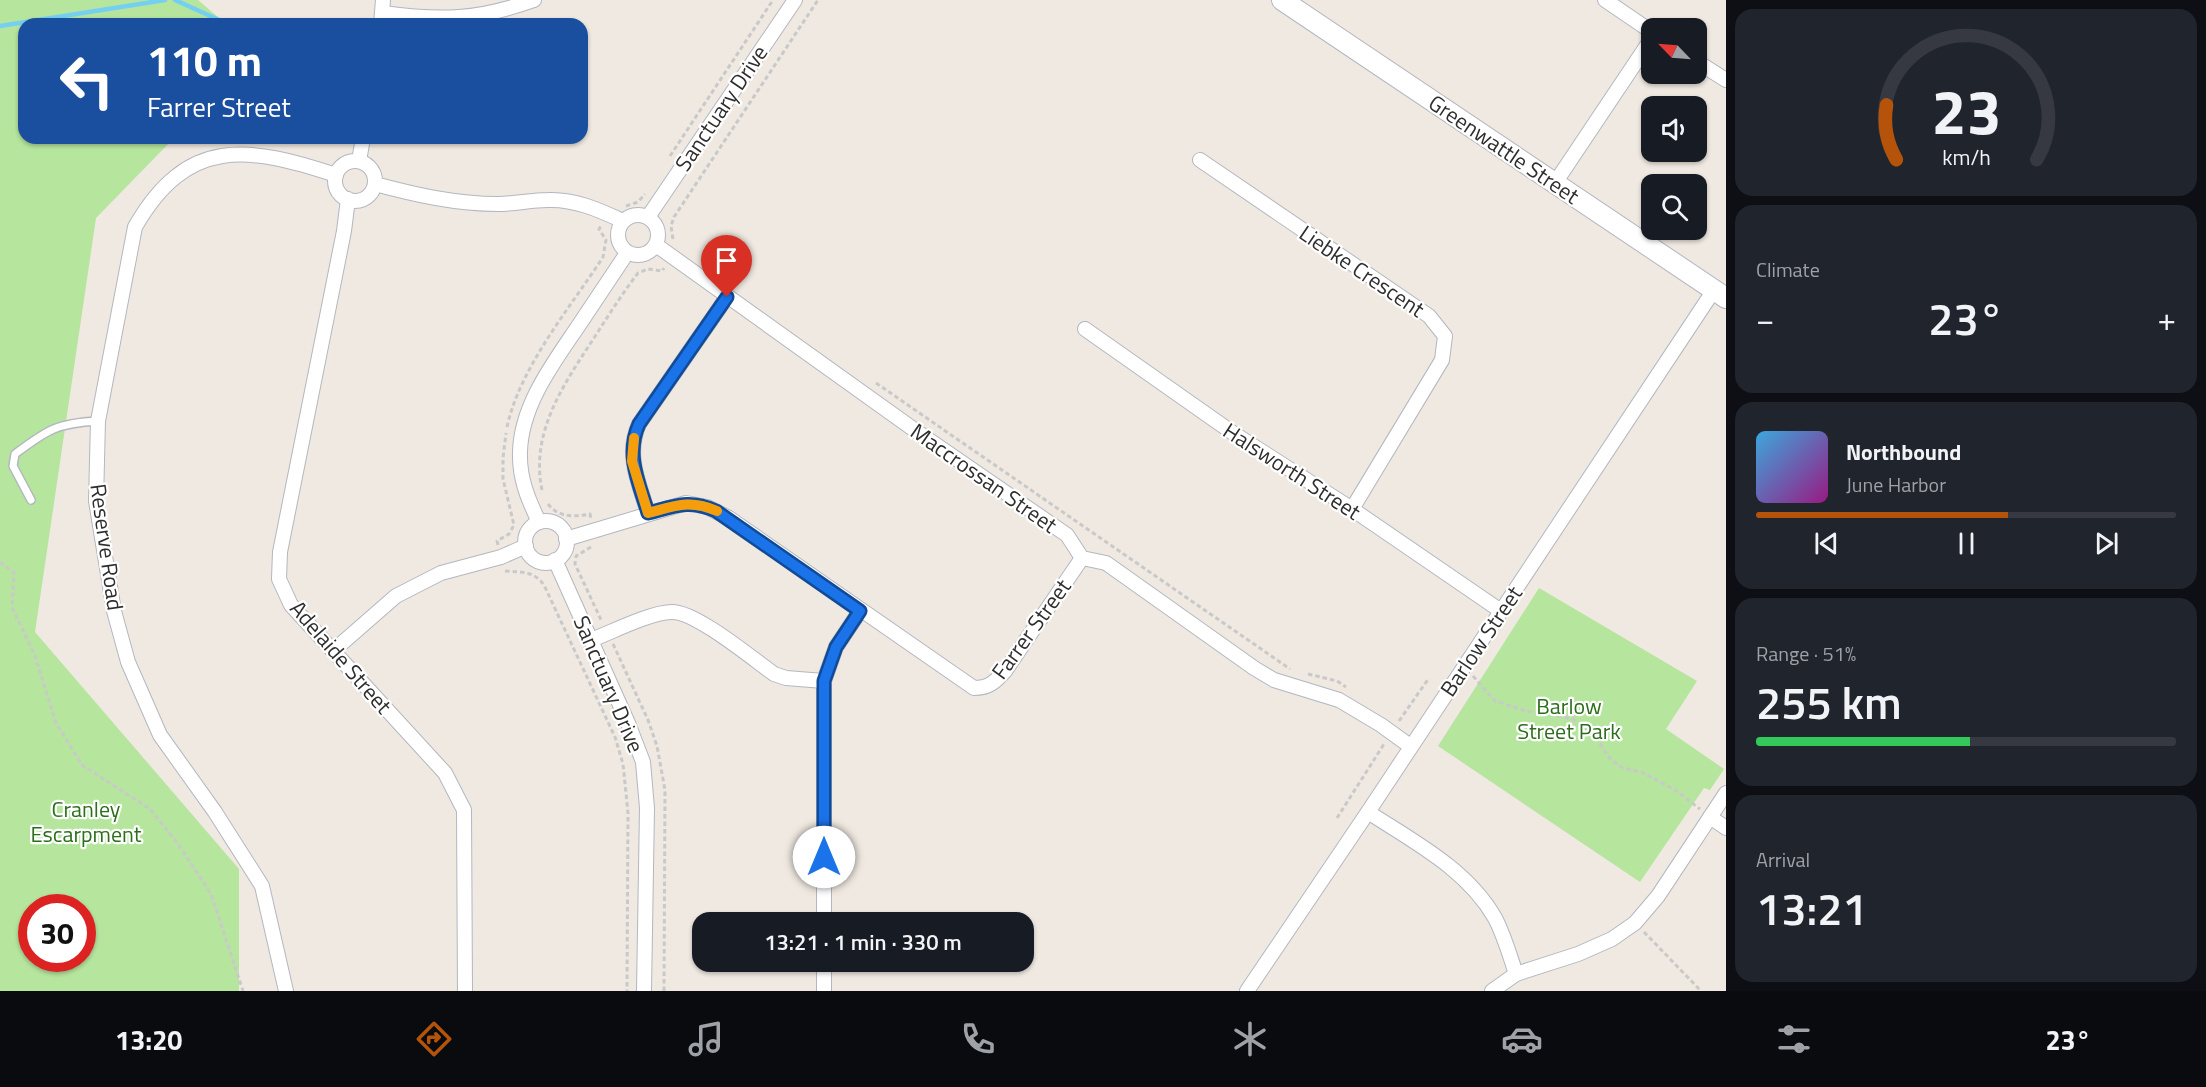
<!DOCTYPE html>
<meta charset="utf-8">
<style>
body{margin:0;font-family:"Titillium Web",sans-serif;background:#20242c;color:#f1f3f6;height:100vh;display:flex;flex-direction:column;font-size:22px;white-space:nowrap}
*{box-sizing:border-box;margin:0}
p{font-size:20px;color:#9ea1a6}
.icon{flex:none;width:33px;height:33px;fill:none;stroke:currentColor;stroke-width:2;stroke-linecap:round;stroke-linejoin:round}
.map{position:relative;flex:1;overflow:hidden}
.drawer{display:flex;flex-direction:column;gap:9px;padding:9px;background:#0d0f14;width:480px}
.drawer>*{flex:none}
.guide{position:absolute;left:18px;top:18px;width:570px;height:126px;border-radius:18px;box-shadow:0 2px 4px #0004;background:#1a4fa0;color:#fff;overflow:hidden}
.needle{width:39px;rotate:295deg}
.fabs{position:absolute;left:1641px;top:18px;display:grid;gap:12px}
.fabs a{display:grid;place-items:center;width:66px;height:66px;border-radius:12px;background:#171b24;box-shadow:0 2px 4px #0004;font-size:30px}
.speed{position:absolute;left:18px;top:894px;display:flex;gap:12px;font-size:30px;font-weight:700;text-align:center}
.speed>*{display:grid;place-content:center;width:78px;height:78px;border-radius:50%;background:#171b24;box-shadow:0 2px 4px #0004;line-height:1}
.speed .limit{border:9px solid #d22;background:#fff;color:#111}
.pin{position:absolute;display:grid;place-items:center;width:51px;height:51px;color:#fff;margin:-62px -26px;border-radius:50% 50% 50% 0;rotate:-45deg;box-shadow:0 0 6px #0007}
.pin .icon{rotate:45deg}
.me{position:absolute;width:66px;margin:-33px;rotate:0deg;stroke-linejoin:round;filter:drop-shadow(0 0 4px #0008)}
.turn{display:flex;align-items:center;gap:21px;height:126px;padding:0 30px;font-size:27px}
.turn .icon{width:78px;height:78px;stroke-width:2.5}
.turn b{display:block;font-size:42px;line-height:51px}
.big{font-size:45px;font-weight:600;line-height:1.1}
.drawer .tile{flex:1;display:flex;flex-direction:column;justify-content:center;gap:9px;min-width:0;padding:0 21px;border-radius:18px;background:#20242c}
.drawer .dial{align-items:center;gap:0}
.dial svg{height:156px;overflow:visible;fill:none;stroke:#363941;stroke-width:7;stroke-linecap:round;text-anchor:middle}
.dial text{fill:#f1f3f6;stroke:none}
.song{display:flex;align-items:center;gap:18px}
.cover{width:72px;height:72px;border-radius:9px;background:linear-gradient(135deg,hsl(200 70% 55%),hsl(310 70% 35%))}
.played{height:6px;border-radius:3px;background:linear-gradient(90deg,#b45309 60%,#363941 60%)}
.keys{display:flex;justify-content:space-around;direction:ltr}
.heat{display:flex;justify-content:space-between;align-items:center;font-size:33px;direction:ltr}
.charge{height:9px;border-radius:4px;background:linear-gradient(90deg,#34c759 51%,#363941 0)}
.trip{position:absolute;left:692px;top:912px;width:342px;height:60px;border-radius:18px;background:#171b24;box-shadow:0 2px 4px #0004;font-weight:600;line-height:60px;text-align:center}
.tab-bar{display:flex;height:96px;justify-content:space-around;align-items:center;background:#090b0e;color:#9ea1a6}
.tab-bar .icon{width:42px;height:42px}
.tab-bar .selected{color:#b45309}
.tab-bar b{font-size:27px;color:#f1f3f6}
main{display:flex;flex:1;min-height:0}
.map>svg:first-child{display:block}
.green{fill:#b6e59e;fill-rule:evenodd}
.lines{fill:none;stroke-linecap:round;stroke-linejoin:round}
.stream{stroke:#75cff0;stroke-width:4.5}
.service-casing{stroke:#b4b7c1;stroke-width:10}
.minor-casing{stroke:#b4b7c1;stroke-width:16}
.secondary-casing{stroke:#b4b7c1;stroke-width:22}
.path{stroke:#c9c9c9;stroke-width:3;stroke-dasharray:4.5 3;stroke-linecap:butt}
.service{stroke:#fff;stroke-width:7}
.minor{stroke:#fff;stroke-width:14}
.secondary{stroke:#fff;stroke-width:20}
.route-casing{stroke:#114b97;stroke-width:15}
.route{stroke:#1a73e8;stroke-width:10}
.slow{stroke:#f59e0b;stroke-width:10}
.labels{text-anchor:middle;stroke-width:4.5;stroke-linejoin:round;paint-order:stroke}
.street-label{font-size:22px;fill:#2e2e2e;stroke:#fff}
.park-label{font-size:22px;fill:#2c6e1b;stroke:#fff}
</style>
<main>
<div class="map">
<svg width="1726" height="991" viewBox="0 0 1726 991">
<rect width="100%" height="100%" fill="#efe9e1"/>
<!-- green -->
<g class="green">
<path d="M0 0H198L226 24H24V138H174L96 218 35 632 239 869V991H0ZM32 908H82V958H32Z"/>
<path d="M1539 588 1697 681 1666 729 1724 769 1710 790 1704 788 1640 882 1438 746Z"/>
</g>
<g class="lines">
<!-- stream -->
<g class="stream">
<path d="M175 0 228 24"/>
<path d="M0 26 165 0"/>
</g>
<defs>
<path id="service" d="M31 500 13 466 15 454C47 430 57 423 98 421"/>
<g id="minor">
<path d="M1605 0 1652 32"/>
<path d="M383 13C441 21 478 20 534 0"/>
<path d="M381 24 383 0"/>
<path d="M1696 61 1726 80"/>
<path d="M1200 160 1429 316 1445 336 1442 360 1352 509"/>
<path d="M359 161 363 138"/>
<circle cx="355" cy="181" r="20"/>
<path d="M1555 183 1652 38"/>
<path d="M375 184C416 195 456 204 498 204 515 204 531 200 548 200 575 199 599 210 623 221"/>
<path d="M348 199 344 231 280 552 279 579 291 605 445 773 464 810 465 991"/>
<circle cx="638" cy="235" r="20"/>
<path d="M648 217 795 0"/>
<path d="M656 245 916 431 1067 535 1082 558 1106 563 1254 668 1274 680 1339 700 1381 725 1410 746"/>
<path d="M1085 329 1233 433 1352 509 1501 611"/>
<path d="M648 513C639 483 625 455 639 424L727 297"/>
<circle cx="546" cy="542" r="21"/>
<path d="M539 522C528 499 519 478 520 452 521 405 554 362 579 325 595 301 611 277 627 253"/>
<path d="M566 539 686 503 707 507 729 518 974 688C989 688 995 682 1005 671L1082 558"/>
<path d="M555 560 628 723 643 762 647 808 644 991"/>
<path d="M591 640C612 632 649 613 671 612 694 610 753 659 774 674L786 678 824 681"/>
<path d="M333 651 396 596 441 573 501 557 526 546"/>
<path d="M1368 812C1414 842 1467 869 1495 918 1504 935 1510 956 1516 974"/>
<path d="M1710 817 1726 828"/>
<path d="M824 922V681L836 647 860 611"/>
<path d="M286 991 262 886 215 812 160 735 128 662 114 611 96 501 98 421 135 227C187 136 248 146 336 175"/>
<path d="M824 991V962"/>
<path d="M1247 991 1368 812 1714 290"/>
<path d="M1492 991 1516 974 1578 954 1612 939 1635 923 1658 896 1726 793"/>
</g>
<path id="secondary" d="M1282 0 1726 298"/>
</defs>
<!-- service casing -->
<use href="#service" class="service-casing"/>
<!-- minor casing -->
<use href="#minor" class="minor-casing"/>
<!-- secondary casing -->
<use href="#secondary" class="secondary-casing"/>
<!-- path -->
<g class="path">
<path d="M670 156 773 0"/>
<path d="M626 206 638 202 645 194"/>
<path d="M673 239 671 226 674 217 818 0"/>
<path d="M876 383 1290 669"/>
<path d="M507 427C520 367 570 308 603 257L606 240 599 229 601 226"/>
<path d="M542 490C530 432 564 384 594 338 608 316 622 294 638 273L648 269 662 271 664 268"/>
<path d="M548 504C559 518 574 517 590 514L591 519"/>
<path d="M498 545 497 541 509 534 514 525 503 479V458L506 433"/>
<path d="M591 547 576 556 575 564 602 622"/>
<path d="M0 562 14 573 12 607 35 656 56 723 82 765 150 809 176 841 211 894 243 991"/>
<path d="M505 571C521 572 534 571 544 585L615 737 623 764 628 813 627 991"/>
<path d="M613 644 648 720 657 746 665 790 664 991"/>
<path d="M1308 674 1337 681 1346 687"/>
<path d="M1473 676 1495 701 1526 711 1573 719 1597 740 1611 760 1623 768 1641 772 1675 790 1700 809"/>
<path d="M1399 721 1429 678"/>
<path d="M1337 818 1384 744"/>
<path d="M1644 932 1701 991"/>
</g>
<!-- service -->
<use href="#service" class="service"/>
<!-- minor -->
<use href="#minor" class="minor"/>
<!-- secondary -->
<use href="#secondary" class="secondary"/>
</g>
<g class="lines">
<defs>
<path id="route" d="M727 297 639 424C625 455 639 483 648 513 675 506 689 499 716 511L860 611 836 647 824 681V857"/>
</defs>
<!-- route casing -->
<use href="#route" class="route-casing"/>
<!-- route -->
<use href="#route" class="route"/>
<!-- slow -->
<path class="slow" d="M634 438 632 461 648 513C675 506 690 499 717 511"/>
</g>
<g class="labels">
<!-- street labels -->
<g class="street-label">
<text transform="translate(721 108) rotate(-56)" y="8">Sanctuary Drive</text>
<text transform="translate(1504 149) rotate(34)" y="8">Greenwattle Street</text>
<text transform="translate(1362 271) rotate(34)" y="8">Liebke Crescent</text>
<text transform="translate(1292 471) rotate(33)" y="8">Halsworth Street</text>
<text transform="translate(984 478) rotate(35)" y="8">Maccrossan Street</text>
<text transform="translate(107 547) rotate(82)" y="8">Reserve Road</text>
<text transform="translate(1031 629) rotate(-54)" y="8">Farrer Street</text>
<text transform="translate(1481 641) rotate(-56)" y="8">Barlow Street</text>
<text transform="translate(341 657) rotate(49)" y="8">Adelaide Street</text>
<text transform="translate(609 684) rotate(67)" y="8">Sanctuary Drive</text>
</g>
<!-- park labels -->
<g class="park-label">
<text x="1569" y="714">Barlow<tspan x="1569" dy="25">Street Park</tspan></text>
<text x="86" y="817">Cranley<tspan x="86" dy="25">Escarpment</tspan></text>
</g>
</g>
</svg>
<div class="fabs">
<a><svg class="needle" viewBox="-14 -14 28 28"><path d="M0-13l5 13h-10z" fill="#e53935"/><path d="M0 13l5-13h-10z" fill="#9ea1a6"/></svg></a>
<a><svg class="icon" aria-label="sound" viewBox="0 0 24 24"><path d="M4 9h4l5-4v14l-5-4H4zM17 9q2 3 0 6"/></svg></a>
<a><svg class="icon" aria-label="search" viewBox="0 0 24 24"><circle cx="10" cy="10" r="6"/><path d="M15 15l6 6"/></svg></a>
</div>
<div class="speed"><div class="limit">30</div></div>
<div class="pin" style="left:727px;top:297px;background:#d93025"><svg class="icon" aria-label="arrive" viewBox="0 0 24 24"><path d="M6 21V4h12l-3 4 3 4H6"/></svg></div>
<svg class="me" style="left:824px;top:857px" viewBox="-20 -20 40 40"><circle r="19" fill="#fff"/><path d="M0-13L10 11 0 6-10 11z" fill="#1a73e8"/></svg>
<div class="trip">13:21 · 1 min · 330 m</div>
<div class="guide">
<div class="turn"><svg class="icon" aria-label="left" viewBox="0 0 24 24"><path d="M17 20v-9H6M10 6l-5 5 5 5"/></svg><div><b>110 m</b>Farrer Street</div></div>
</div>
</div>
<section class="drawer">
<div class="tile dial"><svg viewBox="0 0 100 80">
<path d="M14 69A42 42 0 1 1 86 69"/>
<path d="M14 69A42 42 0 0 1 9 41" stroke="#b45309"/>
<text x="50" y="56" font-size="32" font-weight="700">23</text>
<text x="50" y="72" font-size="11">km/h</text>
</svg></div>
<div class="tile"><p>Climate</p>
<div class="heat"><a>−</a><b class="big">23°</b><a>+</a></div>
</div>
<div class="tile">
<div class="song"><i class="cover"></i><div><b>Northbound</b><p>June Harbor</p></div></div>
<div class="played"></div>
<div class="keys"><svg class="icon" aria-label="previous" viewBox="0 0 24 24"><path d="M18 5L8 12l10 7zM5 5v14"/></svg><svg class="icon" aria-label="pause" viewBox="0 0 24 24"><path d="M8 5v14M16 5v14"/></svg><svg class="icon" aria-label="next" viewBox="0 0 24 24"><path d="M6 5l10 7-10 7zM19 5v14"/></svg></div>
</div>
<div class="tile"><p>Range · 51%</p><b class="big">255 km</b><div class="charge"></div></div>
<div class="tile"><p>Arrival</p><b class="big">13:21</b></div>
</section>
</main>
<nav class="tab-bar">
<b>13:20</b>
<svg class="icon selected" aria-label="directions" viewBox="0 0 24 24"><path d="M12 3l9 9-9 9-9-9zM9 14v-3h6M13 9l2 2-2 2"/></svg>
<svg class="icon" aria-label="music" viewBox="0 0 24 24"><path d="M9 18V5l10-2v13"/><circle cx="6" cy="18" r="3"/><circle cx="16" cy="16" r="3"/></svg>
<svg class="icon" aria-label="phone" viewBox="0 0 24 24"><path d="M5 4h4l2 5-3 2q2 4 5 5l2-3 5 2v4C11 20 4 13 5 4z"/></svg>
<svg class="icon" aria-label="climate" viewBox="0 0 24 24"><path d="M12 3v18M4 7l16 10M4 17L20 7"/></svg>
<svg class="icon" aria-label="car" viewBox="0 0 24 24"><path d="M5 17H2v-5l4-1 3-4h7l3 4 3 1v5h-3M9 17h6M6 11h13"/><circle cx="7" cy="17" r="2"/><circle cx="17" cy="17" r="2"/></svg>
<svg class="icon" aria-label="filters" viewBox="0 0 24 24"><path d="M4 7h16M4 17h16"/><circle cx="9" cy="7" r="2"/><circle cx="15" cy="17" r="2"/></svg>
<b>23°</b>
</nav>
